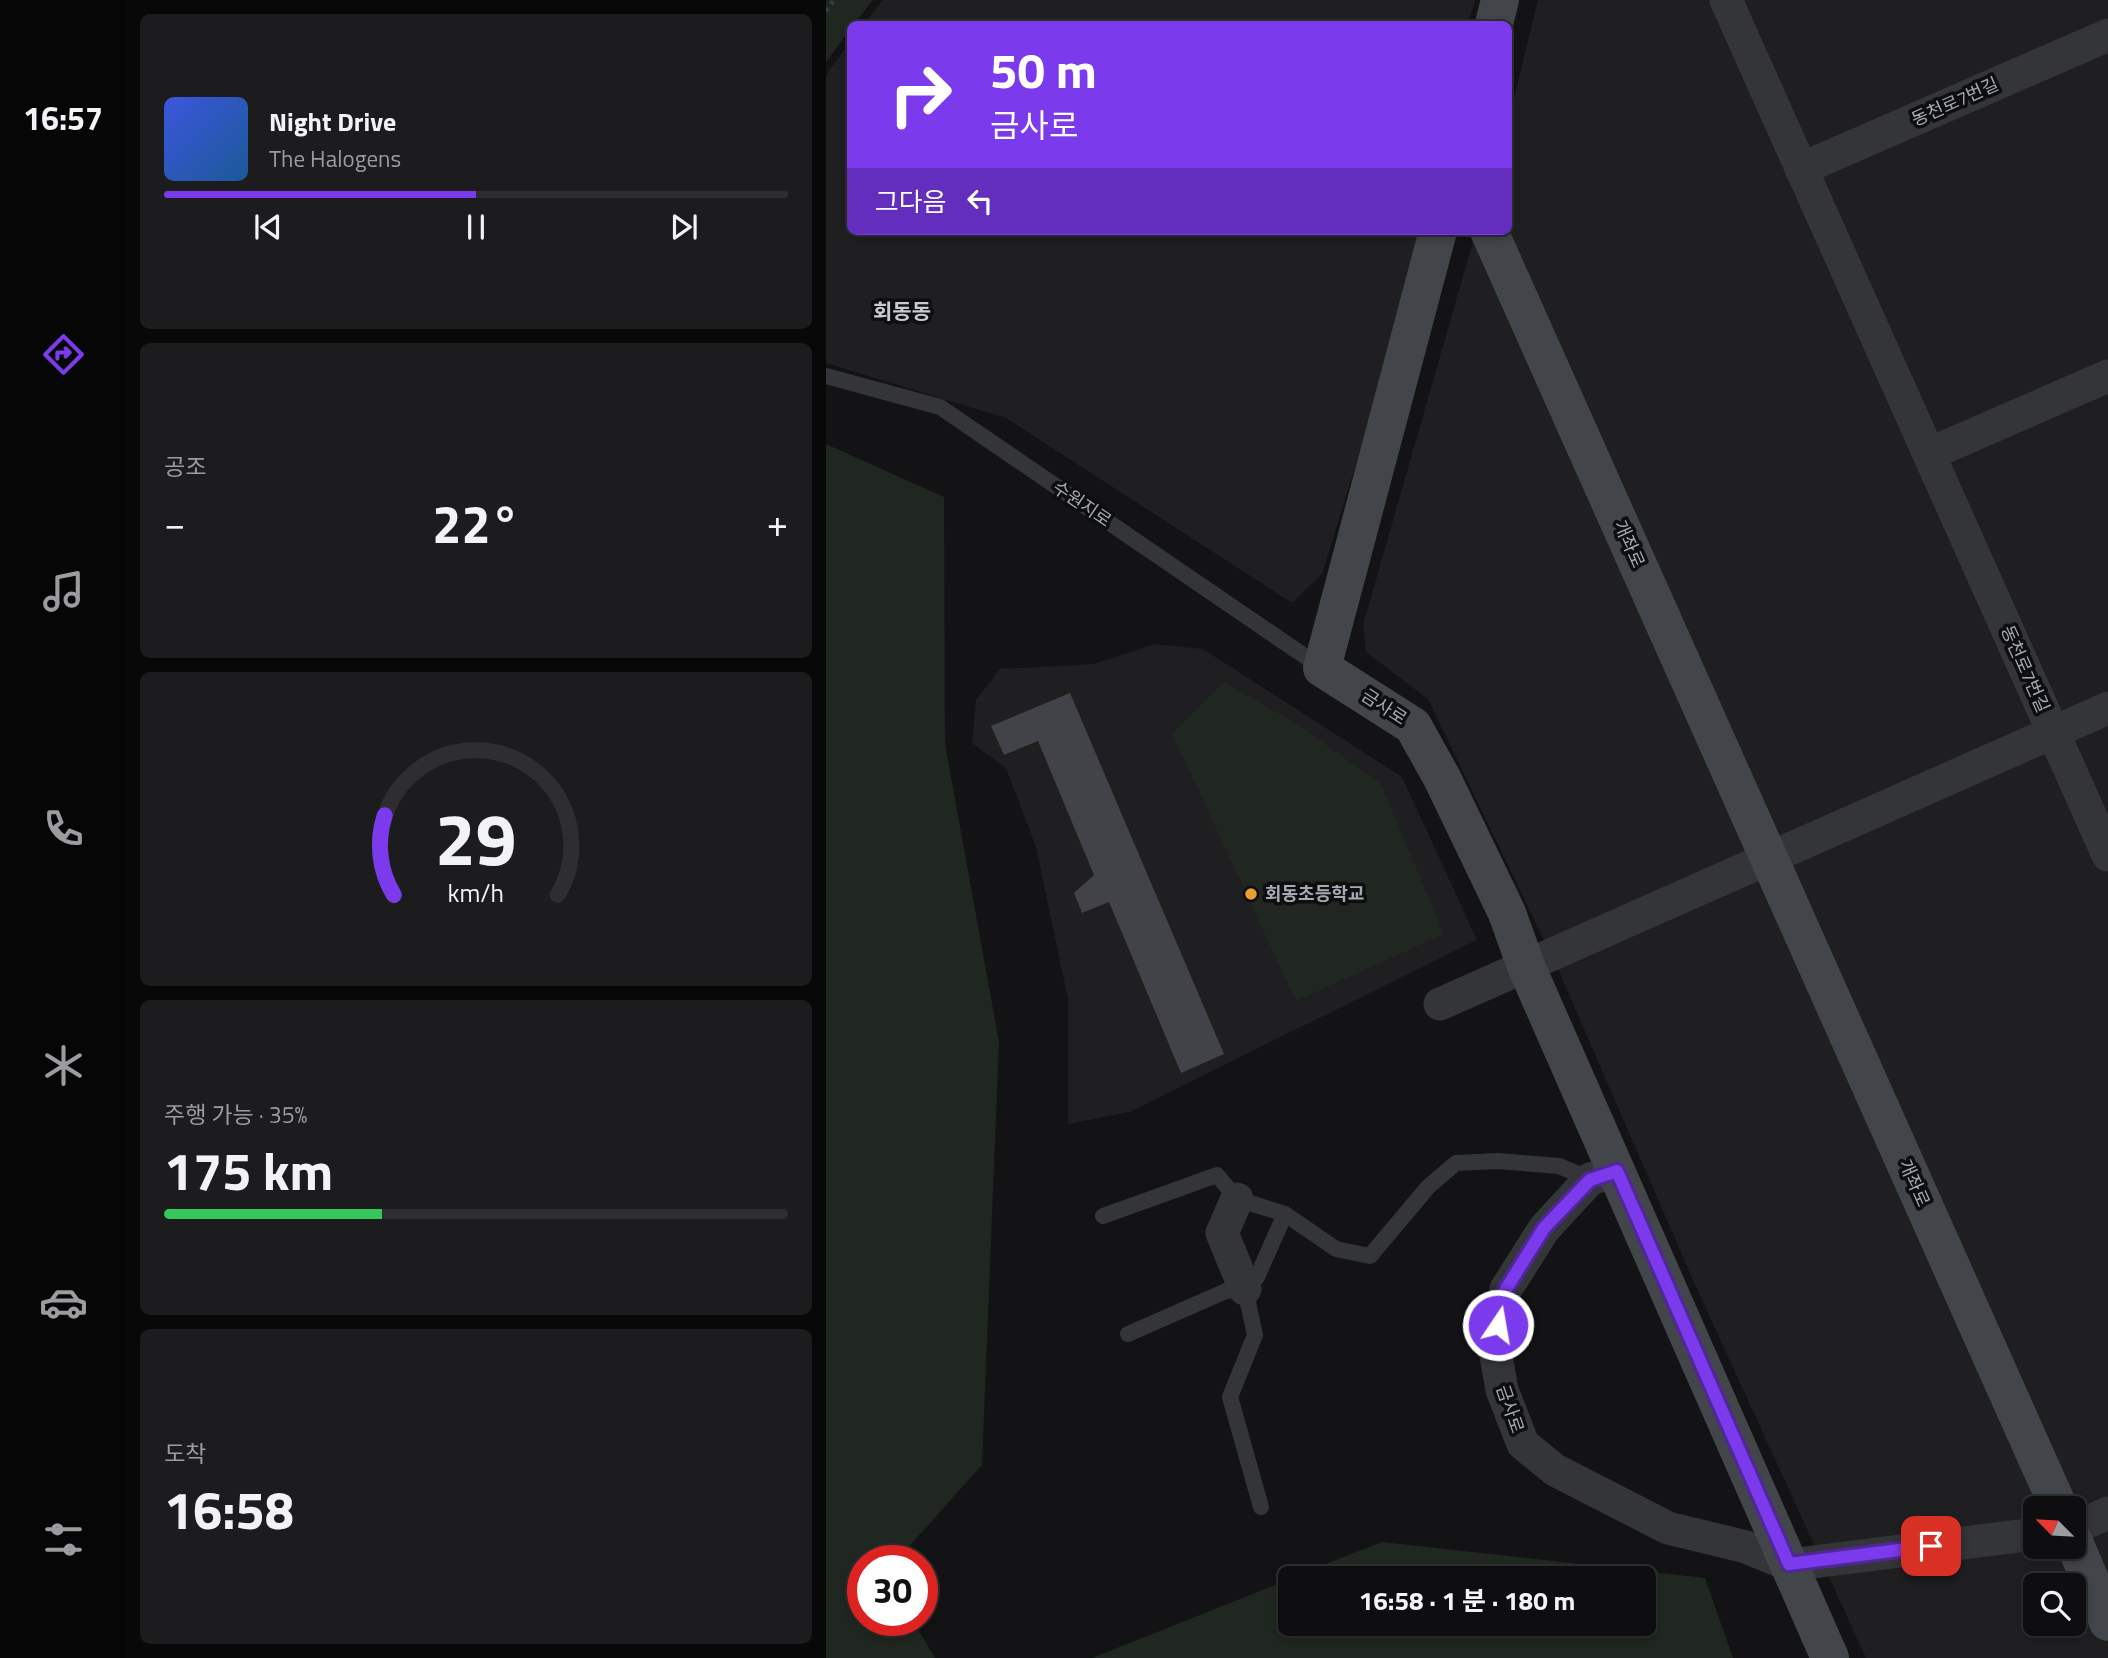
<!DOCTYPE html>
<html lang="ko">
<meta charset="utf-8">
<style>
body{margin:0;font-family:"Titillium Web","Noto Sans KR",sans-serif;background:#1c1c1e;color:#f1f3f6;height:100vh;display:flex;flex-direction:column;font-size:26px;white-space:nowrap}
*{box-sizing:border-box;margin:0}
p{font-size:23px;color:#9b9c9f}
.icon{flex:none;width:38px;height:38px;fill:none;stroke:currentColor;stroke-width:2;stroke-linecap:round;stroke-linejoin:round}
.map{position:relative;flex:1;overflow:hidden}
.sheet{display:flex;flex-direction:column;gap:14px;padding:14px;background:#080809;width:700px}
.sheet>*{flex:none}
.guide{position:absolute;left:21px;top:21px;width:665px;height:214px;border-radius:10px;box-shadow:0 4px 10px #0003,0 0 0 2px #2e2e30;background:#7c3aed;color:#fff;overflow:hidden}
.needle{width:46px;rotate:294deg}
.tools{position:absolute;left:1197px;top:1496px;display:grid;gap:14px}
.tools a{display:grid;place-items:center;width:63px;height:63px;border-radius:10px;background:#0e0e10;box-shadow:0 4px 10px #0003,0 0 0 2px #2e2e30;font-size:35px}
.speed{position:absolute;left:21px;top:1545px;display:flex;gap:14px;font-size:35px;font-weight:700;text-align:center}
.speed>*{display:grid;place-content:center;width:91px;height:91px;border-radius:50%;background:#0e0e10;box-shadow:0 4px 10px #0003,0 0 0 2px #2e2e30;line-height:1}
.speed .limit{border:10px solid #d22;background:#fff;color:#111}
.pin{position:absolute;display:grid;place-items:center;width:60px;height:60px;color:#fff;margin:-30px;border-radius:14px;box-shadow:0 4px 10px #0006}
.me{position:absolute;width:77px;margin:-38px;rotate:12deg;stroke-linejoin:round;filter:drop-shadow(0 0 5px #0008)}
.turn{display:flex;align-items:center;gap:24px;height:147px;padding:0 28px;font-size:32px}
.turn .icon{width:91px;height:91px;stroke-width:2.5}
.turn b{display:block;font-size:49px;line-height:60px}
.then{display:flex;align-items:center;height:66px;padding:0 28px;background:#0003;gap:14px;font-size:26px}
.big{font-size:52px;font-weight:700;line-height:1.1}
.sheet .tile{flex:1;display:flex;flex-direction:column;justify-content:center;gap:10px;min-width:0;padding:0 24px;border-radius:10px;background:#1c1c1e}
.sheet .dial{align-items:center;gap:0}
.dial svg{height:182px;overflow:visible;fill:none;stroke:#2e2e30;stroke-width:7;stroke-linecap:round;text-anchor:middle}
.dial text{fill:#f1f3f6;stroke:none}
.song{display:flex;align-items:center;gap:21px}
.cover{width:84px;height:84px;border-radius:10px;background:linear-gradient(135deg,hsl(230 70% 55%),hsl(210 70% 35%))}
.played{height:7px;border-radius:4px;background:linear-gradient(90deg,#7c3aed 50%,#2e2e30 50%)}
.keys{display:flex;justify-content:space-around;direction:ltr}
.heat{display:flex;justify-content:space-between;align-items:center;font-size:38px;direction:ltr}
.charge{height:10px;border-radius:5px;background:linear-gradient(90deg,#34c759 35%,#2e2e30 0)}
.trip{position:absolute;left:452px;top:1566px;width:378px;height:70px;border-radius:10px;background:#0e0e10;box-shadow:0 4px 10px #0003,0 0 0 2px #2e2e30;font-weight:700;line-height:70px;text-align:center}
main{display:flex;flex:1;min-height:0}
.tabs{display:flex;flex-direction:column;width:126px;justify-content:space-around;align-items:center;background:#060606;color:#9b9c9f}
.tabs .icon{width:49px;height:49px}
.tabs .current{color:#7c3aed}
.tabs b{font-size:32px;color:#f1f3f6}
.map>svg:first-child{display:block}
.built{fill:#1f1f22;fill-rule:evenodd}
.green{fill:#1f2720}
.building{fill:#424348}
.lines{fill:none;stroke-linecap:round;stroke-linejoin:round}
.path{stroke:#3a3c40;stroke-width:4.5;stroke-dasharray:3.5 5;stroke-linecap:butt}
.lane{stroke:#343539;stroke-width:16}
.street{stroke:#343539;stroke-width:33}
.secondary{stroke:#424549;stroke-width:38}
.route-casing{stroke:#51269a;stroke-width:18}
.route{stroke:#7c3aed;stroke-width:12}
.poi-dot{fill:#ed9e33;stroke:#0e0e10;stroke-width:2.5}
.labels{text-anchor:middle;stroke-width:7;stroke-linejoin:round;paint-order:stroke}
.street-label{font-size:18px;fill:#a5abb5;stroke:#0e0e10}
.poi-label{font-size:18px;font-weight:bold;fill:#a5abb5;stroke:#0e0e10;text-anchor:start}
.quarter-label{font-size:21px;font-weight:bold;fill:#c6cad1;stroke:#0e0e10}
</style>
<main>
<nav class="tabs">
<b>16:57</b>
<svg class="icon current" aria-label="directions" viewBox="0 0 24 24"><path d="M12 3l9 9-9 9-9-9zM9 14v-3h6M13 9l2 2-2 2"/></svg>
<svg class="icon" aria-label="music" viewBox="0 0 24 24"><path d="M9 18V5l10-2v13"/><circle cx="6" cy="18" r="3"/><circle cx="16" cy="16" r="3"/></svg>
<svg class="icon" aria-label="phone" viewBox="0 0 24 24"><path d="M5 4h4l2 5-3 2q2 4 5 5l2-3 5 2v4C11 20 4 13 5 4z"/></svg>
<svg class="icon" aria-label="climate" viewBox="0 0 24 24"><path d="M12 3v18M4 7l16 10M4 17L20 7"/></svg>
<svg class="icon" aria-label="car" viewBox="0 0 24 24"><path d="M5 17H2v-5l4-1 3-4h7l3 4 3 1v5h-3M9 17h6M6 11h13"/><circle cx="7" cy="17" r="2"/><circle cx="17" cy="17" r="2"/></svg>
<svg class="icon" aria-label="filters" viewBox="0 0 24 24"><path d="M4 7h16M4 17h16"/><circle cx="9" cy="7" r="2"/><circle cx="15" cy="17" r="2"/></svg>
</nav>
<section class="sheet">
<div class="tile">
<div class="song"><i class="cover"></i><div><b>Night Drive</b><p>The Halogens</p></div></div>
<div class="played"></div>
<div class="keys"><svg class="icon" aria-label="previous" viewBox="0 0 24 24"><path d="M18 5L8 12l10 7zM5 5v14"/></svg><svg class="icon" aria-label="pause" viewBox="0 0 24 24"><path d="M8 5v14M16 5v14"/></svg><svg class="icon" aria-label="next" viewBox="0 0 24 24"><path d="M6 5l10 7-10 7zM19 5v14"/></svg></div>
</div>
<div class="tile"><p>공조</p>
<div class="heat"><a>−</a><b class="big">22°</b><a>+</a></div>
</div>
<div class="tile dial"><svg viewBox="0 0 100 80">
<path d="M14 69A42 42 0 1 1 86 69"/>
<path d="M14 69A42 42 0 0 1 10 34" stroke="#7c3aed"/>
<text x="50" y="56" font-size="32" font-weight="700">29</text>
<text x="50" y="72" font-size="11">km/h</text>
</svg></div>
<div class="tile"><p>주행 가능 · 35%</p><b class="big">175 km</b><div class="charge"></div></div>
<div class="tile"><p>도착</p><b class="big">16:58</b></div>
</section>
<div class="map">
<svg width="1282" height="1658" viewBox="0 0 1282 1658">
<rect width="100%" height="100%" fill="#131315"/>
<!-- built -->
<g class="built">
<path d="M57 0H649L642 24H38Z"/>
<path d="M712 0H1282V1658H1040L867 1280 732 969 602 699 540 652 537 625 650 231H682L683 118ZM1209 1508H1248V1547H1209ZM1209 1586H1248V1624H1209Z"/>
<path d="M24 42V231H593L575 318 496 574 466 603 180 418 0 363V75Z"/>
<path d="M329 644 377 649 576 777 651 940 303 1112 242 1124V999L210 847 180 768 146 743 150 700 174 669 268 664Z"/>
</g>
<!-- green -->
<g class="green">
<path d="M0 0H47L28 24H24V29L0 62Z"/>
<path d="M0 444 118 497 119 744 173 1042 156 1465 70 1561H37V1620L87 1621 109 1658H0Z"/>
<path d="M398 682 459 717 554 782 618 934 470 1001 346 733Z"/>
<path d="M556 1542 879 1578 907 1658H266L464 1579V1624H817V1578H464Z"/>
</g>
<!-- building -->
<path class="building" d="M244 693 398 1054 355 1073 283 902 256 913 248 893 268 875 212 741 178 755 165 726Z"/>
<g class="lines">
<!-- path -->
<path class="path" d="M0 11 8 0"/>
<!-- lane -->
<g class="lane">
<path d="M0 376 114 407 496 668"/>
<path d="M277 1216 391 1175 411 1199 459 1214 510 1249 544 1256 602 1187 630 1163 672 1161 733 1166 764 1179"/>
<path d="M302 1334 400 1291 419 1289"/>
<path d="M435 1507 404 1397 429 1335 419 1289 431 1277 459 1214"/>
</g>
<!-- street -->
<g class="street">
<path d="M900 0 1282 855"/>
<path d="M975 169 1282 35"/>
<path d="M1103 454 1282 376"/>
<path d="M614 1004 1282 708"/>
<path d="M791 1171 764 1179 718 1229 680 1289 668 1344 676 1390 697 1444 729 1470 842 1528 920 1547 963 1565 1209 1534"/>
<path d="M411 1199 396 1233 419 1289"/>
<path d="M1248 1528 1282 1513"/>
</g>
<!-- secondary -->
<g class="secondary">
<path d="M668 24 674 0"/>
<path d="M612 231 496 668 587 726 616 778 681 913 700 966 1004 1658"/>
<path d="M663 231 1233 1508"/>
<path d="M1248 1542 1282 1622"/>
</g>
</g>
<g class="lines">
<defs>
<path id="route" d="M672 1325 680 1289 718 1228 764 1180 791 1171 963 1564 1105 1546"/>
</defs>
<!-- route casing -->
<use href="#route" class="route-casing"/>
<!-- route -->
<use href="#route" class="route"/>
</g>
<!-- markers -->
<circle class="poi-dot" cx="425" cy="894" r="7"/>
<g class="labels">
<!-- street labels -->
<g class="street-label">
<text transform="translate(1129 102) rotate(-24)" y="6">동천로7번길</text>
<text transform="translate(256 504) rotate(34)" y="6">수원지로</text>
<text transform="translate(803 544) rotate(66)" y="6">개좌로</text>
<text transform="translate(1199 669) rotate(66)" y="6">동천로7번길</text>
<text transform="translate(558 707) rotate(33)" y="6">금사로</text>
<text transform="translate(1088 1183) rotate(66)" y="6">개좌로</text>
<text transform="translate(684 1409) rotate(71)" y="6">금사로</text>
</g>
<!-- poi labels -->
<g class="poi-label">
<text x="439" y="900">회동초등학교</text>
</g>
<!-- quarter labels -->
<g class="quarter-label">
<text x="76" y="319">회동동</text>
</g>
</g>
</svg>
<div class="tools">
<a><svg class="needle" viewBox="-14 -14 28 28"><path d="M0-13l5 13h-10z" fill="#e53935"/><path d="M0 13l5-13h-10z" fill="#9b9c9f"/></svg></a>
<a><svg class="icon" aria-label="search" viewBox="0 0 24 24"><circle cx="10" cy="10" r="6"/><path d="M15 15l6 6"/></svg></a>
</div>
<div class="speed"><div class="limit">30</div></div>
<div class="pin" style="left:1105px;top:1546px;background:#d93025"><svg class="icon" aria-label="arrive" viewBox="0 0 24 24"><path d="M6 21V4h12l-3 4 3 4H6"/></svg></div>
<svg class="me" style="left:672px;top:1325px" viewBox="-20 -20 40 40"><circle r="17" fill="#7c3aed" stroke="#fff" stroke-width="3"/><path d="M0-11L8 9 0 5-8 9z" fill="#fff"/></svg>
<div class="trip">16:58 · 1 분 · 180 m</div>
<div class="guide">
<div class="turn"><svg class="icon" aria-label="right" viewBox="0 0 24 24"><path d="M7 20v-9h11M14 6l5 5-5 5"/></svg><div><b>50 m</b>금사로</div></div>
<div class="then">그다음<svg class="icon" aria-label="left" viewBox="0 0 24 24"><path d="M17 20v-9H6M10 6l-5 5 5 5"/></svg></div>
</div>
</div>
</main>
